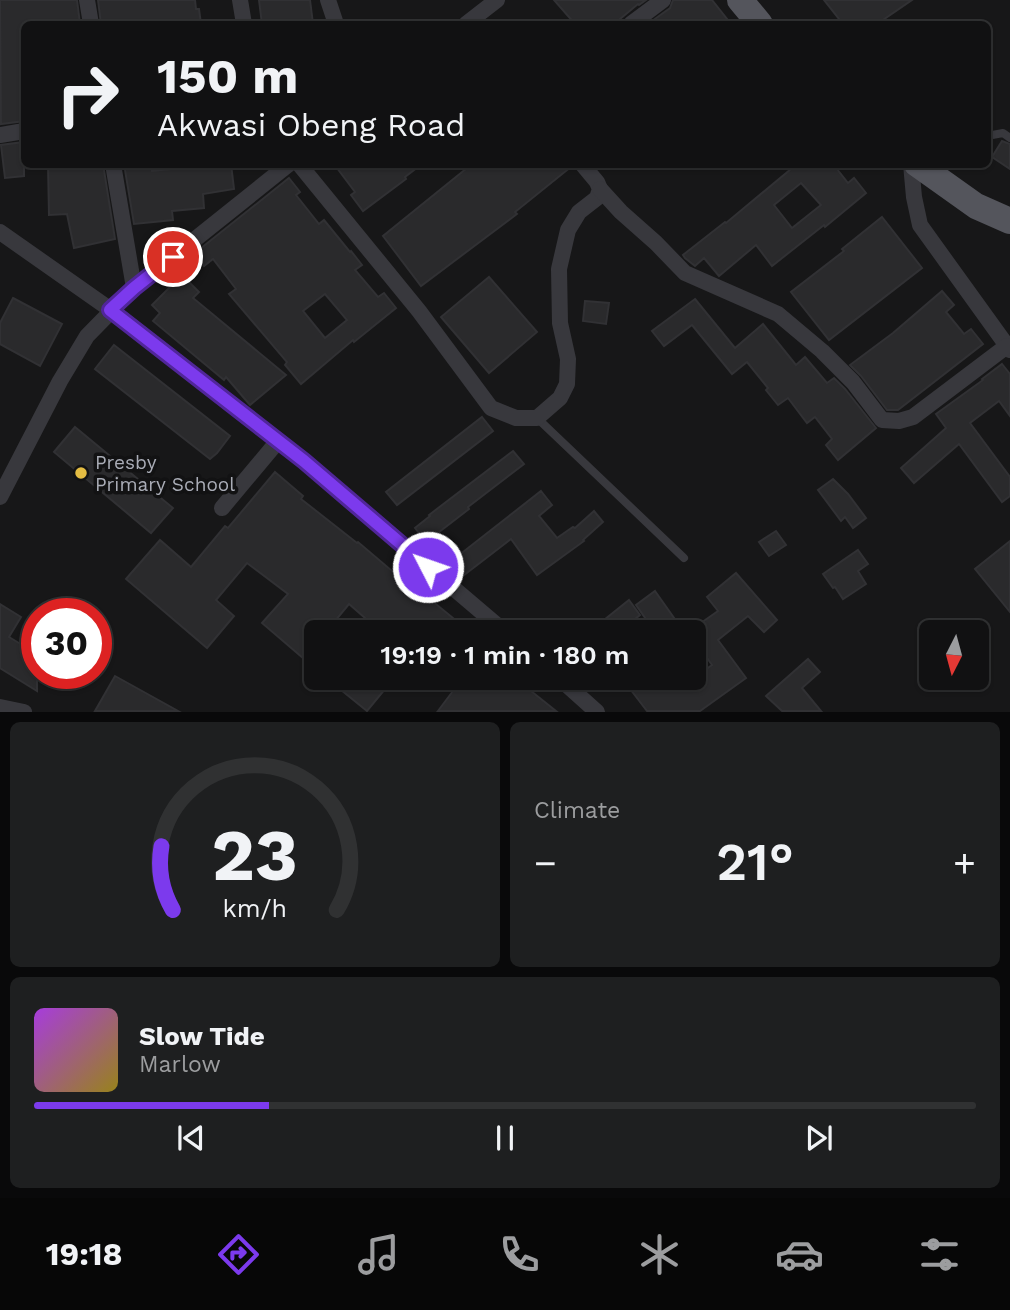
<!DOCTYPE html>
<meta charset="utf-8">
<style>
body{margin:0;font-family:"Work Sans",sans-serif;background:#1e1f20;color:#f1f3f6;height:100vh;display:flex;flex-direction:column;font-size:26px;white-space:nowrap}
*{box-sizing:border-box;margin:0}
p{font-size:23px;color:#9c9d9f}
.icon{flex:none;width:38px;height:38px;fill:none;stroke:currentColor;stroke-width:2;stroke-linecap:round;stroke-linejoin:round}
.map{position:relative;height:712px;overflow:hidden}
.panel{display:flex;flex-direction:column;gap:10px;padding:10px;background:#09090a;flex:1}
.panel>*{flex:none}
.hud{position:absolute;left:21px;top:21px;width:970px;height:147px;border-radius:10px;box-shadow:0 2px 5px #0004,0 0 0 2px #303132;background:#111112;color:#f1f3f6;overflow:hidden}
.needle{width:46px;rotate:186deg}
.buttons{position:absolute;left:919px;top:620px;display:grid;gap:14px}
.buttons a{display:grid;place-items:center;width:70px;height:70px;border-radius:10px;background:#111112;box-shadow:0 2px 5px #0004,0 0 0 2px #303132;font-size:35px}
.speed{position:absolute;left:21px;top:598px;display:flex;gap:14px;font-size:35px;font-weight:700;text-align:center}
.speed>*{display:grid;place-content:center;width:91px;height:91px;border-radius:50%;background:#111112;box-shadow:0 2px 5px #0004,0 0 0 2px #303132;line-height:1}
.speed .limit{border:10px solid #d22;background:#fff;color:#111}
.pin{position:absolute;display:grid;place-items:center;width:60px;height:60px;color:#fff;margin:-30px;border:4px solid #fff;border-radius:50%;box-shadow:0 2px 7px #0007}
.me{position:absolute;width:77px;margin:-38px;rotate:311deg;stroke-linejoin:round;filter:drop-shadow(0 0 5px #0008)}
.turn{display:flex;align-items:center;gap:24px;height:147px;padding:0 21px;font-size:32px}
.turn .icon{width:91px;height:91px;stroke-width:2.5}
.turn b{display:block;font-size:49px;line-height:60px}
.big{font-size:52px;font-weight:600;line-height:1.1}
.panel .card{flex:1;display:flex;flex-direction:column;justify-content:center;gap:10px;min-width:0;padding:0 24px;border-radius:10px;background:#1e1f20}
.panel .dial{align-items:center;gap:0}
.dial svg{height:182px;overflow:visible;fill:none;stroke:#303132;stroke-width:7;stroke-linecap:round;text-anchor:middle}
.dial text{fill:#f1f3f6;stroke:none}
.song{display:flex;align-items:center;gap:21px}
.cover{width:84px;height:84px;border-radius:10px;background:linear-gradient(135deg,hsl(280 70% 55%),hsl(50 70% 35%))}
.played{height:7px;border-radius:4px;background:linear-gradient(90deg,#7c3aed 25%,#303132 25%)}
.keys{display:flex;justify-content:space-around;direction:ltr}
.heat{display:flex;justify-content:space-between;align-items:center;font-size:38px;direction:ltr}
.panel .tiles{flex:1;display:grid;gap:10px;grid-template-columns:1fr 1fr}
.card:last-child{grid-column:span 2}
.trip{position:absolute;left:304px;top:620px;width:402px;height:70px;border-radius:10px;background:#111112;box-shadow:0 2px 5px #0004,0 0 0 2px #303132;font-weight:600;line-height:70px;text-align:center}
.dock{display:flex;height:112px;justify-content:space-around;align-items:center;background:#070707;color:#9c9d9f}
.dock .icon{width:49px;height:49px}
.dock .current{color:#7c3aed}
.dock b{font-size:32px;color:#f1f3f6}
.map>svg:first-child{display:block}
.building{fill:#2a2a2c;stroke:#313134;stroke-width:2;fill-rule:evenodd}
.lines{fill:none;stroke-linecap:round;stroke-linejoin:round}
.lane{stroke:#38383d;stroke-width:8}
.street{stroke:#38383d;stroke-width:16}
.primary{stroke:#54555c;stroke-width:26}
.route-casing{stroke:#51269a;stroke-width:18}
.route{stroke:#7c3aed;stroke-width:12}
.poi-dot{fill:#e4bd43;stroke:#121213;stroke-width:2.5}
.labels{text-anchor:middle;stroke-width:7;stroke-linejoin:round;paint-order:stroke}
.poi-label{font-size:19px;fill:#aaadb7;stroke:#121213;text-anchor:start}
</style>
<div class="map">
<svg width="1010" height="712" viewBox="0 0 1010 712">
<rect width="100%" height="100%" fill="#171718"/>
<!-- building -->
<g class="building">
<path d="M0 0H77L80 24H24V121L1 124Z"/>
<path d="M98 0H195L196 9H199L201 24H101Z"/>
<path d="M259 0H310L313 24H262Z"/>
<path d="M554 0H646L639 5 638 4 614 24H575Z"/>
<path d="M673 0H712L731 24H655L652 21 670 8Z"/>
<path d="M824 0H912L877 24H843Z"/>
<path d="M1002 141 1010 144V169L992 157Z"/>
<path d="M24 142V176L5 178 1 145Z"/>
<path d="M48 164H103L115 239 74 248 67 214 49 215Z"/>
<path d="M124 164H151L152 171 182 168 181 164H231L234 189 203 194 204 208 172 211 173 220 134 224Z"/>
<path d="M334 164H422L405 177 406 179 363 211 351 195 355 192Z"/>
<path d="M472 164H572V166L515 212 517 214 421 286 383 236Z"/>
<path d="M797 164H833L848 183 854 178 866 193 825 227 824 225 772 266 756 245 719 276 704 258 695 266 685 258 683 255 725 222 726 223ZM801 183 821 205 792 228 774 205Z"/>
<path d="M289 178 300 192 296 195 319 224 324 220 350 252 351 251 362 265 355 270 378 297 384 293 396 308 354 342 353 340 301 384 285 365 287 362 229 294 236 289 213 259 204 266 195 253ZM325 294 347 320 325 338 303 311Z"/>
<path d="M882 217 922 268 829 340 791 292 844 251 842 249Z"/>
<path d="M182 275 199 292 193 298 286 375 250 405 226 377 224 380 153 321 160 313 152 305Z"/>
<path d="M489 277 537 332 489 373 441 317Z"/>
<path d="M942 291 954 305 946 312 964 334 971 329 983 344 898 410H887L861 376 850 365 893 333Z"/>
<path d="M13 298 62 324 40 366 0 344V323Z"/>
<path d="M695 299 735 348 763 324 796 365 805 357 827 383 834 378 845 389 876 428 838 460 826 445 832 439 815 417 807 423 788 398 778 405 766 390 768 388 747 362 732 374 692 325 664 346 652 331Z"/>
<path d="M585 301 609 303 606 324 583 321Z"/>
<path d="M114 345 230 436 217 453 210 459 95 369Z"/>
<path d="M1002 364 1010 374V416L999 401 970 423 1010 477V496L1002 502 959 444 914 483 901 468 946 428 936 414 983 380 982 379Z"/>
<path d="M482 417 493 431 397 505 386 492Z"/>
<path d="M75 427 173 508 151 533 54 452Z"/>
<path d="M513 451 524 464 468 507 469 509 426 542 415 528 430 516 429 515Z"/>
<path d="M275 472 303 496 301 499 357 543 358 542 412 588 414 586 470 632H381L349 604 326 632H317V642L303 658 262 623 288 594 247 563 216 600 234 616 207 648 126 579 160 540 191 567 225 526 228 528Z"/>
<path d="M833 479 848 494 866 518 853 528 845 517 841 521 818 490Z"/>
<path d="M541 491 552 505 539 516 557 538 573 527 575 528 594 511 603 522 583 540 584 541 537 575 511 539 459 579 449 570 445 566Z"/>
<path d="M776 531 786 545 769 556 759 542Z"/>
<path d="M1010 541V612L975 569Z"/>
<path d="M858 550 868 564 858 571 866 584 843 599 835 587 833 588 823 574Z"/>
<path d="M736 573 777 620 764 632 748 616 718 640 746 678 700 711H647L621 677H695L712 665 695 641V632H688L718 611 707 597Z"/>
<path d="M655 591 684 632H655L636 605Z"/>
<path d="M629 600 640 615 619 632H589Z"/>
<path d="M0 604 21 617 9 637 37 654V691L0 668Z"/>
<path d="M808 659 820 672 802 688 821 711H782L766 696Z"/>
<path d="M115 676 178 711H95Z"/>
<path d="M325 677H395L367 711Z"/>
<path d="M445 677H520L528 685 526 687 556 711H438L456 687Z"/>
</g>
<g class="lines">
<!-- lane -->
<g class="lane">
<path d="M987 136 1003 133 1010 138"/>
<path d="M537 418 684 558"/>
</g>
<!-- street -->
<g class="street">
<path d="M87 0 91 24"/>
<path d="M240 0 244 24"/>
<path d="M328 0 336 24"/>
<path d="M466 24 497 0"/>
<path d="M631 24 663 0"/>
<path d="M0 135 24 131"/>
<path d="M113 164 134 288"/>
<path d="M299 164 419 311 491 408 516 418H537L560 398 567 384 568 359 560 323 559 269 568 230 579 212 597 198 600 189 597 182 582 164"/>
<path d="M911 164 914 197 920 225 1010 350"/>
<path d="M600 189 621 212 656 243 685 273 778 314 822 351 853 382 882 420 899 421 913 417 1007 346"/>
<path d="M0 232 111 310 304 461 505 632"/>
<path d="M0 497 60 381 87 336 134 288 289 164"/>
<path d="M222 508 278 441"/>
<path d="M558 677 597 712"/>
<path d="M0 707 24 712"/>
</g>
<!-- primary -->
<g class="primary">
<path d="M740 0 760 24"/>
<path d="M917 164 976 206 1010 221"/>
</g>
</g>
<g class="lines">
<defs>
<path id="route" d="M173 257 134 288 110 310 304 461 428 567"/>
</defs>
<!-- route casing -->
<use href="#route" class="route-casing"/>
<!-- route -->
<use href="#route" class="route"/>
</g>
<!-- markers -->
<circle class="poi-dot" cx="81" cy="473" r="7"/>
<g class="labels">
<!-- poi labels -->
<g class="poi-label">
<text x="95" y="469">Presby<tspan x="95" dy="22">Primary School</tspan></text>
</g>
</g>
</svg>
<div class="buttons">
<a><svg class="needle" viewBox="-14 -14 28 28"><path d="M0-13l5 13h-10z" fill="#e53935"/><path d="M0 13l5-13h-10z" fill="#9c9d9f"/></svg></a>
</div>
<div class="speed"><div class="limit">30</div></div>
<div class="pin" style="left:173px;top:257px;background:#d93025"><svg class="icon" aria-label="arrive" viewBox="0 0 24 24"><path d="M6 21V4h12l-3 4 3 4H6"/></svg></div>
<svg class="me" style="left:428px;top:567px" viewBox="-20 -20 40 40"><circle r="17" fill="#7c3aed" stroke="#fff" stroke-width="3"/><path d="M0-11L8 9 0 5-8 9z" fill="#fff"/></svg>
<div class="trip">19:19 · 1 min · 180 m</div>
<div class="hud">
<div class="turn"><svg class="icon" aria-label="right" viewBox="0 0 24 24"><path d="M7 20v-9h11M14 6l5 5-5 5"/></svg><div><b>150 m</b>Akwasi Obeng Road</div></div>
</div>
</div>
<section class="panel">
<div class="tiles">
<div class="card dial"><svg viewBox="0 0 100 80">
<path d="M14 69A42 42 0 1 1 86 69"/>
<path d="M14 69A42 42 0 0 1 9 41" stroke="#7c3aed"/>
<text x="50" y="56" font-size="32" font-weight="700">23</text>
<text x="50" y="72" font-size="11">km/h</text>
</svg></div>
<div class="card"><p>Climate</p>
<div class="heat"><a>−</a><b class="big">21°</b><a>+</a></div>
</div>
<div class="card">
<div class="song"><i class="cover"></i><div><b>Slow Tide</b><p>Marlow</p></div></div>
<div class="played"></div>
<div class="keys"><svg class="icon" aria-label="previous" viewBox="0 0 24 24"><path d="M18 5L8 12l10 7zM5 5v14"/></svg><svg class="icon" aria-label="pause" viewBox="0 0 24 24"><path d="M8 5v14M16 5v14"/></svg><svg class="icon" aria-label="next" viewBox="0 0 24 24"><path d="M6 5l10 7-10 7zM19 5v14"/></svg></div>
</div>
</div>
</section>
<nav class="dock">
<b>19:18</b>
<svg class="icon current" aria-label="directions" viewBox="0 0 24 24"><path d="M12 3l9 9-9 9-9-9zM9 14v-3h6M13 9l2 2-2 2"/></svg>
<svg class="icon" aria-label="music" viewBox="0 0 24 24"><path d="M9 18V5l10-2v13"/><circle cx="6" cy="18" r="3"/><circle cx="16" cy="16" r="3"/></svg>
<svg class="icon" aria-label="phone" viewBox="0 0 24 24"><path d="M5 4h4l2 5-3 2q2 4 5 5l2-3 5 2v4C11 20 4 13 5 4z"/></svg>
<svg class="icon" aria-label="climate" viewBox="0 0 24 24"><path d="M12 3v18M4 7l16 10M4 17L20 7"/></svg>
<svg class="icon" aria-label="car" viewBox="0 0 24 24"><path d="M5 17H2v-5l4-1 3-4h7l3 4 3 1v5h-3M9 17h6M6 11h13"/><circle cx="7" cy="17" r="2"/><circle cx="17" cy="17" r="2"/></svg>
<svg class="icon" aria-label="filters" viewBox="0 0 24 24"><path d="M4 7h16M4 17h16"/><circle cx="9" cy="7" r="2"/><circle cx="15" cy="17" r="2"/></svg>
</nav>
